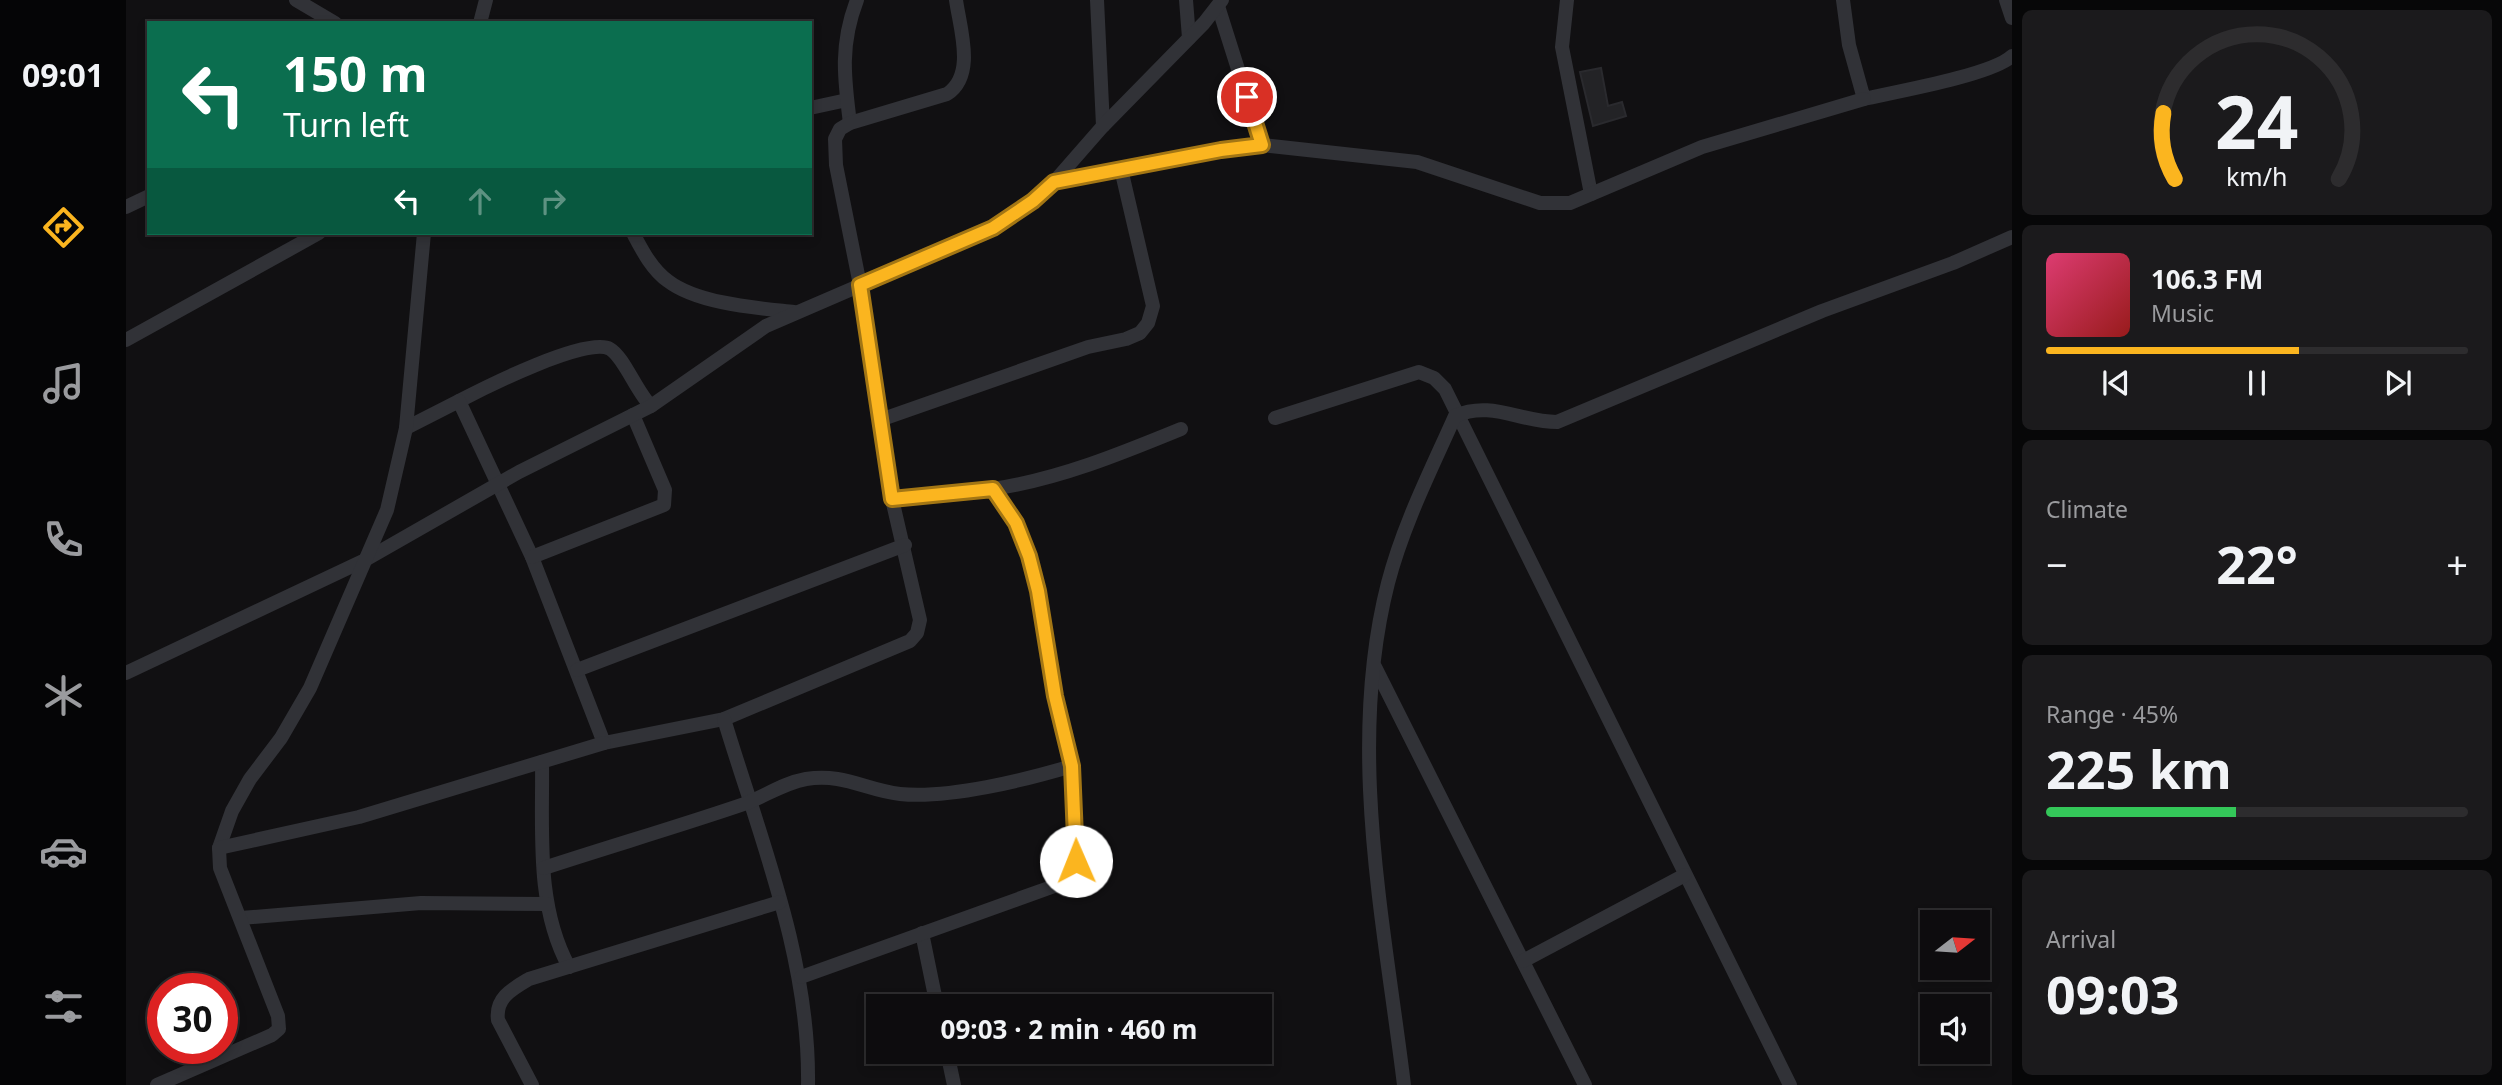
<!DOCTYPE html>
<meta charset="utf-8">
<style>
body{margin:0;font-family:"Noto Sans",sans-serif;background:#1b1a1c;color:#f1f3f6;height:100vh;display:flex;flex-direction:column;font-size:26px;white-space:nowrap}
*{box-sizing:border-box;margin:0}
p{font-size:23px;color:#9a9b9e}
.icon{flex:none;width:38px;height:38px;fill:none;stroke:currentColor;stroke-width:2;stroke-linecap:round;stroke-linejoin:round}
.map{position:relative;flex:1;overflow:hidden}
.panel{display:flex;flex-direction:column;gap:10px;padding:10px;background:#070708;width:490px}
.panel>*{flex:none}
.guide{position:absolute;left:21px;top:21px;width:665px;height:214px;border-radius:0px;box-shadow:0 4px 10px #0003,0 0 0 2px #2d2c2e;background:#0b6e4f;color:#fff;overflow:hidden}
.needle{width:46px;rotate:73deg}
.fabs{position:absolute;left:1794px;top:910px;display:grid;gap:14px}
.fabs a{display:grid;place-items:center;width:70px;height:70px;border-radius:0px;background:#0d0c0e;box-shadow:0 4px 10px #0003,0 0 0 2px #2d2c2e;font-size:35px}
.speed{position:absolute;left:21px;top:973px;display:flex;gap:14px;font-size:35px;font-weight:700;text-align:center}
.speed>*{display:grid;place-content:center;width:91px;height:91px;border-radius:50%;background:#0d0c0e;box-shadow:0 4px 10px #0003,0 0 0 2px #2d2c2e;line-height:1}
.speed .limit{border:10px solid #d22;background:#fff;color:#111}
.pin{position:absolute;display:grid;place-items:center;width:60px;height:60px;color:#fff;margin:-30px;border:4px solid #fff;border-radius:50%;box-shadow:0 2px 7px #0007}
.me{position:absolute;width:77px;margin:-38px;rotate:359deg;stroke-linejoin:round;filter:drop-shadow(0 0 5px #0008)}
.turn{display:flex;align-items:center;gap:24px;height:147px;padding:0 21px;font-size:32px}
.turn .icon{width:91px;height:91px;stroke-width:2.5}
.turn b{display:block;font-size:49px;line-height:60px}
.lanes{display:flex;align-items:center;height:66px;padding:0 21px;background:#0003;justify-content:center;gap:35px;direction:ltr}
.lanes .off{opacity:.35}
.big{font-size:52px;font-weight:700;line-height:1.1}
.panel .card{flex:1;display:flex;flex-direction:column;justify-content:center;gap:10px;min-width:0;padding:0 24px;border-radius:10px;background:#1b1a1c}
.panel .dial{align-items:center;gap:0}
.dial svg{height:182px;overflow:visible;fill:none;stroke:#2d2c2e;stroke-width:7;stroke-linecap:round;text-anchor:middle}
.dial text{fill:#f1f3f6;stroke:none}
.song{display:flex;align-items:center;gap:21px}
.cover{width:84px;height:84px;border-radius:10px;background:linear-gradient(135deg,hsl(340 70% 55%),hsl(0 70% 35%))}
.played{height:7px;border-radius:4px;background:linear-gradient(90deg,#fbb51f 60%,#2d2c2e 60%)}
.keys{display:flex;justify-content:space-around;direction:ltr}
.heat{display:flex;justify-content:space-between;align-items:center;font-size:38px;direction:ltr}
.charge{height:10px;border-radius:5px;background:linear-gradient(90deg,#34c759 45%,#2d2c2e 0)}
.trip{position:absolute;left:740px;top:994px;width:406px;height:70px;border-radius:0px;background:#0d0c0e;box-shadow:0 4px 10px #0003,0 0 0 2px #2d2c2e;font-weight:700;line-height:70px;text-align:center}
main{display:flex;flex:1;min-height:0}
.tab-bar{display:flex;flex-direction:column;width:126px;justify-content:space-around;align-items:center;background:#050506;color:#9a9b9e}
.tab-bar .icon{width:49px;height:49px}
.tab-bar .active{color:#fbb51f}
.tab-bar b{font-size:32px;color:#f1f3f6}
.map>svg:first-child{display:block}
.building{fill:#232326;stroke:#2a2a2e;stroke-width:2}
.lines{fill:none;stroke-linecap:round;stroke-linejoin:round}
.minor{stroke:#313237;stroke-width:14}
.route-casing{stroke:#a37614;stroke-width:18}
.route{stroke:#fbb51f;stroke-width:12}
</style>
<main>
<nav class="tab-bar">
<b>09:01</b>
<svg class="icon active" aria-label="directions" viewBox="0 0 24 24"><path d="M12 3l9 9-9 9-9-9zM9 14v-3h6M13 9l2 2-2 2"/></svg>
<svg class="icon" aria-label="music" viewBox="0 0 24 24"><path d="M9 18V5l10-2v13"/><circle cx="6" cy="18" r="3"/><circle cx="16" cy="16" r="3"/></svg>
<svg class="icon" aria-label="phone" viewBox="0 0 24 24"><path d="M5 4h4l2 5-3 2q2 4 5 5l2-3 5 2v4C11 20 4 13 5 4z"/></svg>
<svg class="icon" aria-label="climate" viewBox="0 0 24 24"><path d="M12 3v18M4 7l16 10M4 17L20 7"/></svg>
<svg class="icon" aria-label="car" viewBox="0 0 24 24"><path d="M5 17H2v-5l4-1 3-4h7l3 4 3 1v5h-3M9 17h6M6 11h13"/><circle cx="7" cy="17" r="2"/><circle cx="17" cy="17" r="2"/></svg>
<svg class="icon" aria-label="filters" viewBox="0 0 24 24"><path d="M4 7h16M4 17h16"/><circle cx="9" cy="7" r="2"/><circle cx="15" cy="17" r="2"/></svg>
</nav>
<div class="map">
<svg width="1886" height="1085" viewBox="0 0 1886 1085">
<rect width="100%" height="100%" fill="#111012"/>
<!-- building -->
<path class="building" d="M1475 68 1482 106 1496 102 1500 116 1467 126 1454 72Z"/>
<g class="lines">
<!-- minor -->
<g class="minor">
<path d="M170 0 209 23"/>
<path d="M971 0 977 126"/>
<path d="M1060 0 1063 38"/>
<path d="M1441 0 1436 47 1465 194"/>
<path d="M1717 0 1723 45 1738 99C1769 92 1866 75 1886 56"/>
<path d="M1880 0 1886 18"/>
<path d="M1092 6 1136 145"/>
<path d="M354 23 360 0"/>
<path d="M684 108 721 100"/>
<path d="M724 123C718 77 714 44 731 0"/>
<path d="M928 182 1095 150 1136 145 1291 162 1414 203H1444L1576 147 1738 99"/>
<path d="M0 207 23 196"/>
<path d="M507 233C516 250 526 270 542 281 572 304 632 308 668 312"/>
<path d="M0 340 193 233"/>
<path d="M333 401C358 388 461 336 484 349 498 357 511 393 525 406"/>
<path d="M1149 418 1293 372 1308 378 1319 389 1664 1085"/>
<path d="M754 420 962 347 1000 339 1014 333 1022 323 1027 306 995 169"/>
<path d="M280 428 333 401 406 557 478 743 598 719 784 641 791 633 794 620 766 499 734 285 710 165 709 139 714 129 724 123 821 94C850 75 834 29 830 0"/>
<path d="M766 499C800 496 834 495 867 489 933 479 994 454 1055 429"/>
<path d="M406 557 538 505 539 490 507 415"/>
<path d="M1249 667 1459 1085"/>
<path d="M451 670 779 545"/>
<path d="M0 673 239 560 393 472 525 406 640 326 867 228 907 201 928 182 977 126 1078 23 1096 0"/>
<path d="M598 719C634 838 684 959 682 1085"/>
<path d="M416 762C417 829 409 905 443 967"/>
<path d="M93 848 106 811 124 779 155 738 184 688 261 510 280 428 298 233"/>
<path d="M418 868C485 846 554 826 621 803 641 795 658 783 680 779 718 773 739 790 774 794 823 799 899 780 946 766"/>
<path d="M115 918 295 903 421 904"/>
<path d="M796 933 811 1006"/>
<path d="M1397 961 1559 875"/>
<path d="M675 977 934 884 946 877 950 861 946 766 929 696 912 591 903 556 890 523 867 489"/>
<path d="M821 1052 828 1085"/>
<path d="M31 1085 146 1035 153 1029 152 1016 94 868 93 848 233 817 478 743"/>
<path d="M406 1085 372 1020C369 998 386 989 403 979L654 902"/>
<path d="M1278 1085C1258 921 1220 747 1262 583 1277 525 1305 470 1329 416 1365 400 1394 422 1431 422L1696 311 1827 263 1886 237"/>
</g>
</g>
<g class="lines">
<defs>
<path id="route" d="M950 861 946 766 929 696 912 591 903 556 890 523 867 489 766 499 734 285 867 228 907 201 928 182 1095 150 1136 145 1121 97"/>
</defs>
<!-- route casing -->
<use href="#route" class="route-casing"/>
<!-- route -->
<use href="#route" class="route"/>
</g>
</svg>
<div class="fabs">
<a><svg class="needle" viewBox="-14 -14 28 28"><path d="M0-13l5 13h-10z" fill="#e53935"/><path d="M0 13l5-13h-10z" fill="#9a9b9e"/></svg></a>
<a><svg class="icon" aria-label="sound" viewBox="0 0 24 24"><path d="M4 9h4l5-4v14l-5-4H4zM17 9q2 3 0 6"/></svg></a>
</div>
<div class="speed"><div class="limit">30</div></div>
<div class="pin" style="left:1121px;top:97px;background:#d93025"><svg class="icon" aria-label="arrive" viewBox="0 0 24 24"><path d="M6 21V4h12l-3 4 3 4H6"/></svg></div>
<svg class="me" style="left:950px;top:861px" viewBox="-20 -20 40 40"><circle r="19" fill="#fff"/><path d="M0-13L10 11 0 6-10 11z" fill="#fbb51f"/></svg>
<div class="trip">09:03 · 2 min · 460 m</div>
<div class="guide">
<div class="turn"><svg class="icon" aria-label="left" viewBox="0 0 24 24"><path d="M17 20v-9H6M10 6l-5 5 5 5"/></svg><div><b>150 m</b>Turn left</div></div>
<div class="lanes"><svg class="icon" aria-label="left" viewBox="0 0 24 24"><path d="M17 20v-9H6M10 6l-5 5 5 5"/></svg><svg class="icon off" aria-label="ahead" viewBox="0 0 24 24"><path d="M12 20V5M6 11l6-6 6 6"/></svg><svg class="icon off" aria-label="right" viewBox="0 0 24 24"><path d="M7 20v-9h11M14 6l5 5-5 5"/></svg></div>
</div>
</div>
<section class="panel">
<div class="card dial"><svg viewBox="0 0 100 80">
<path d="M14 69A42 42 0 1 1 86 69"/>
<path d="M14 69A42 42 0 0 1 9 40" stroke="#fbb51f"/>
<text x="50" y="56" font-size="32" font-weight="700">24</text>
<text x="50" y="72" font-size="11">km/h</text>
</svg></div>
<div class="card">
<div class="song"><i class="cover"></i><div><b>106.3 FM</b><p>Music</p></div></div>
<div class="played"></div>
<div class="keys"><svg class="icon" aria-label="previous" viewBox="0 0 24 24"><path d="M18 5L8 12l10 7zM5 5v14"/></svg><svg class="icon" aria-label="pause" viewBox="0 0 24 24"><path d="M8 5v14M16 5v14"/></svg><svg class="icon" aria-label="next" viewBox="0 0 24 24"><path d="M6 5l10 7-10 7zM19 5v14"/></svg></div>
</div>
<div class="card"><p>Climate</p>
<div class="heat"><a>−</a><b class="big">22°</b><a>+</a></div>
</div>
<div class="card"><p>Range · 45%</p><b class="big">225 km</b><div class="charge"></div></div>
<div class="card"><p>Arrival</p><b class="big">09:03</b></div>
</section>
</main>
